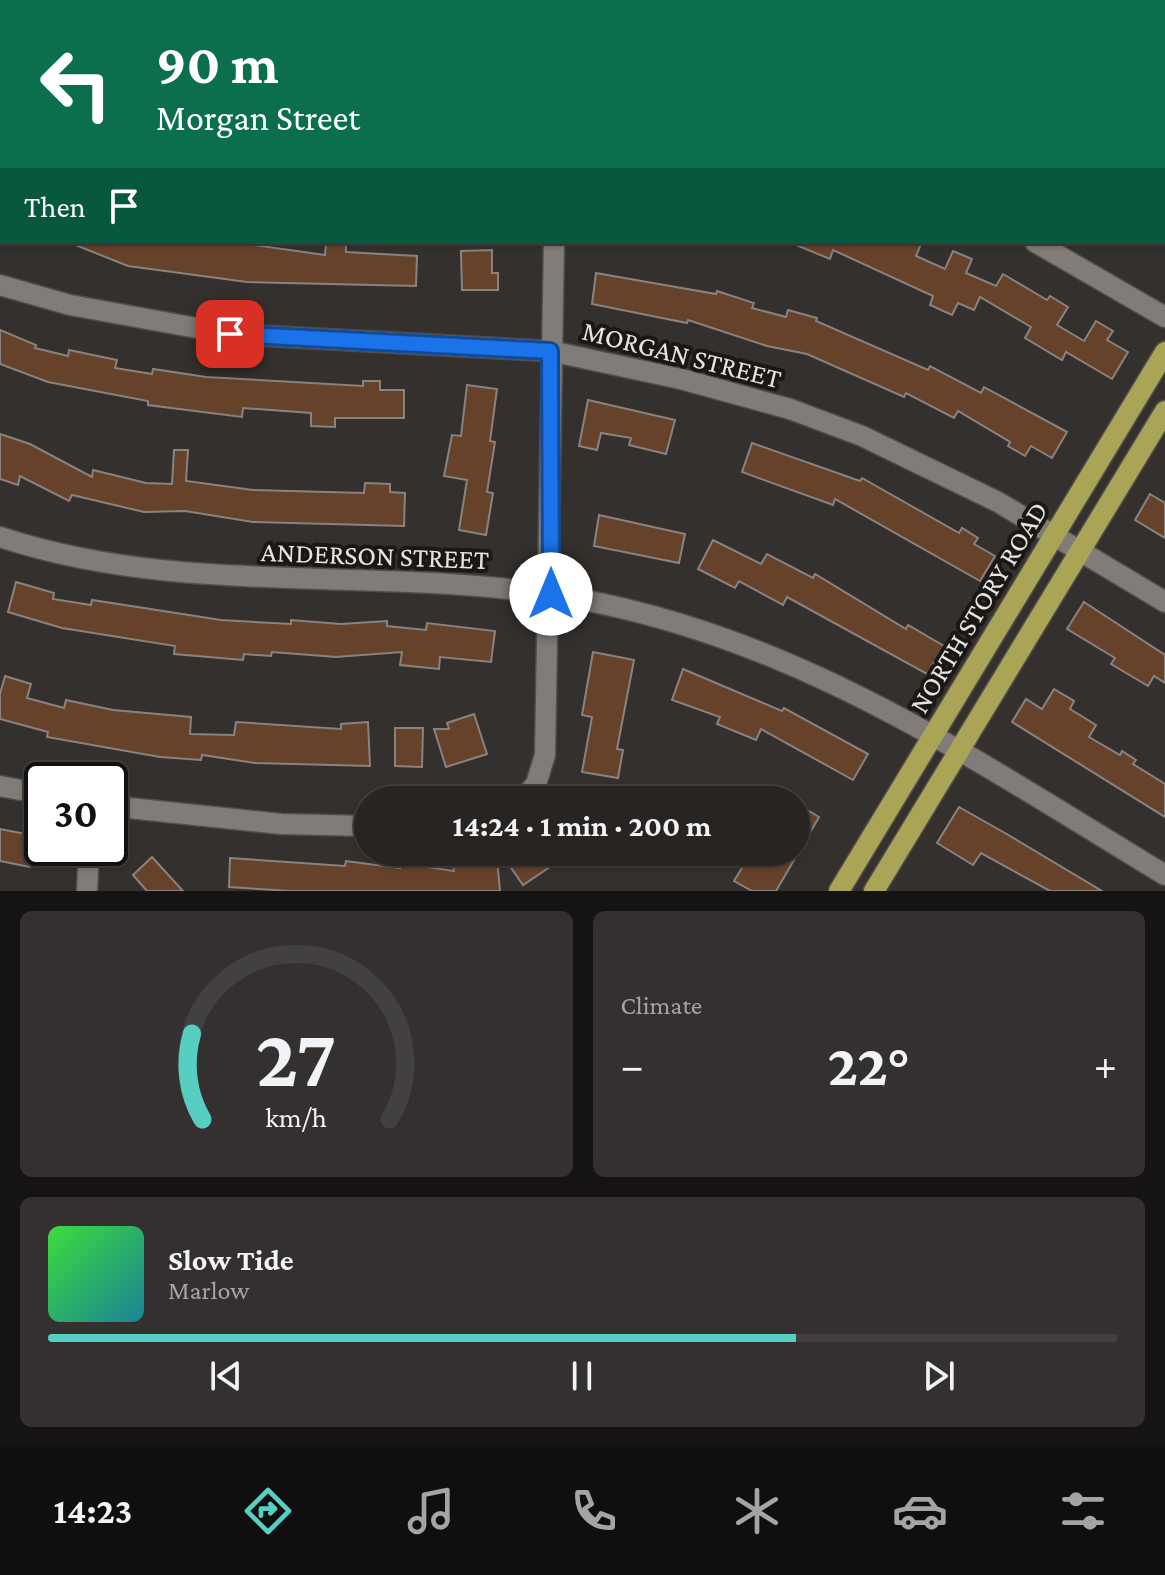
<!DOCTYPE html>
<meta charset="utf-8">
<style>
body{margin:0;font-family:"Crimson Pro",serif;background:#33302f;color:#f1f3f6;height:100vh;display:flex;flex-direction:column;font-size:30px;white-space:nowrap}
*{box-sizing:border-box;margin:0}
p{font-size:26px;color:#a4a4a5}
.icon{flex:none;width:44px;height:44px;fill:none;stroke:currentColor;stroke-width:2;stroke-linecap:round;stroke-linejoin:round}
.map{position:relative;height:891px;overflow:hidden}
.drawer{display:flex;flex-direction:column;gap:20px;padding:20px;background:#151413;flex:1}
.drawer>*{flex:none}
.guide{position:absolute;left:0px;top:0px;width:1166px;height:244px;box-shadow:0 2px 6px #0004,0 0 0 2px #434140;background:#0b6e4f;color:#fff;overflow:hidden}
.speed{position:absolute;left:24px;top:762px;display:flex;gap:16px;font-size:40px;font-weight:700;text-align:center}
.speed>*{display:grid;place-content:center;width:104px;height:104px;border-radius:50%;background:#272422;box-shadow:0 2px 6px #0004,0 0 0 2px #434140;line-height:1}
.speed .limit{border:4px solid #111;border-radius:12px;background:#fff;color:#111}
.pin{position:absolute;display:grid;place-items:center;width:68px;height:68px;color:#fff;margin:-34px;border-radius:16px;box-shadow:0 4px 12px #0006}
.me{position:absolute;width:88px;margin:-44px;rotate:0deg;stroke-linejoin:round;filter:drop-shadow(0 0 6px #0008)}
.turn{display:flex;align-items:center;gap:28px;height:168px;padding:0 24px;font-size:36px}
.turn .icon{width:104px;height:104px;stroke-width:2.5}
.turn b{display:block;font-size:56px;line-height:68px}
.then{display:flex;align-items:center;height:76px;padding:0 24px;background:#0003;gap:16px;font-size:30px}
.big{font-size:60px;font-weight:700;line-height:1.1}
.drawer .tile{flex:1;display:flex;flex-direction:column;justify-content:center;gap:12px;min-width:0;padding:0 28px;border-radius:12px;background:#33302f}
.drawer .dial{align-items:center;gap:0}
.dial svg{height:208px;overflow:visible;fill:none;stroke:#434140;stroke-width:7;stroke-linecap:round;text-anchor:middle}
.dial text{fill:#f1f3f6;stroke:none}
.song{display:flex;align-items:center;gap:24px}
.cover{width:96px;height:96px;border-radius:12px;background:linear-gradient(135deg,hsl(120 70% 55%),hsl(190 70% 35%))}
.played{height:8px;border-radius:4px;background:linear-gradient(90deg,#57cec2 70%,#434140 70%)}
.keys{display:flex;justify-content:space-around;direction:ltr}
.heat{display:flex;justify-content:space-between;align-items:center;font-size:44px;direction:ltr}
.drawer .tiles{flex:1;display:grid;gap:20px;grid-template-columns:1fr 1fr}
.tile:last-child{grid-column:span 2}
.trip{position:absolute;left:354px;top:786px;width:456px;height:80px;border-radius:40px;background:#272422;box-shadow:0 2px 6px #0004,0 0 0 2px #434140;font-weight:700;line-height:80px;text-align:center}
.tab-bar{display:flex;height:128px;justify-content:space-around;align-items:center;background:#100e0e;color:#a4a4a5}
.tab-bar .icon{width:56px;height:56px}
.tab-bar .active{color:#57cec2}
.tab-bar b{font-size:36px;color:#f1f3f6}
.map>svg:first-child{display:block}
.building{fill:#66422b;stroke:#888380;stroke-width:2}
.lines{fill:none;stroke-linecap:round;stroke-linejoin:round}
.minor-casing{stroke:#514d4a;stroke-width:23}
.major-casing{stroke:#514d4a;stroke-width:23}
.minor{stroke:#817c78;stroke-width:20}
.major{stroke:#aaa457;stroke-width:20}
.route-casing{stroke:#114b97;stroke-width:20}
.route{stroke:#1a73e8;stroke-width:14}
.labels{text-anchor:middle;stroke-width:8;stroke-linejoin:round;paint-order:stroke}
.street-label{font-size:28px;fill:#e6e3e1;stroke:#1a1817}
</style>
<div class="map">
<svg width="1165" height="891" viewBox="0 0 1165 891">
<rect width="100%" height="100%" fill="#34302d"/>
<!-- building -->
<g class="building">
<path d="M68 242H232L325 255 326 242H346V252L417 256 416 286 247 282 128 266Z"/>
<path d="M789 242H922L916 256 945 269 953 251 972 259 966 273 996 286 1003 274 1047 300 1050 296 1068 307 1057 325 1084 341 1096 321 1113 331 1107 340 1128 352 1112 379 1066 352 1062 360 1025 338 1031 327 980 297 974 310 958 303 952 315 930 305 933 296 833 250 830 259Z"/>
<path d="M492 250V273H498V290H462L461 251Z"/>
<path d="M596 273 716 294 717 291 754 303 752 308 786 317 788 310 817 318 816 321 928 370 930 366 981 393 984 387 1067 432 1052 458 1031 446 1025 456 1008 446 1010 442 958 411 954 418 906 393 904 397 807 354 767 346 688 320 687 323 592 304Z"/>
<path d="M0 330 36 345 35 348 68 356 69 350 117 360 115 368 152 374 153 369 206 377 363 386V381H380V390H404V418H335V427L311 426V413L243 408 242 417 148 405V401L48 382 0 364Z"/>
<path d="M467 385 497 389 490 441 495 442 487 492 493 493 486 535 459 530 467 480 444 476 452 435 461 436Z"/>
<path d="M588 400 675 420 666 454 629 445 631 438 601 433 597 450 579 446Z"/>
<path d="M0 434 30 444 92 477 93 470 146 483 172 484 174 450H188L186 481 253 490 364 493 365 483 390 484V492L405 493 404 526 253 522 185 511 144 512 72 495 69 501 20 476 18 485 0 479Z"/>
<path d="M752 443 860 481 862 478 959 533 962 528 978 538 974 544 995 556 980 581 835 499 833 505 742 472Z"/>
<path d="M1150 494 1165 503V538L1135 520Z"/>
<path d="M599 515 685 534 679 563 594 546Z"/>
<path d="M713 540 761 564 767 554 813 578 815 574 906 629 908 625 944 646 927 674 787 597 783 605 739 581 735 588 698 569Z"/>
<path d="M16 582 54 593 53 599 91 605 92 600 221 620 291 624V620L341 624 387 621V626L426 630 427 623 495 631 491 662 440 657 439 669 400 665 402 652 336 657 272 652 271 656 244 654 243 660 174 654 175 646 62 628 8 612Z"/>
<path d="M1084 602 1165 655V683L1154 676 1148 686 1111 664 1115 658 1067 629Z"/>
<path d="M593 652 634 660 617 749 623 750 618 778 582 772 592 717 582 715Z"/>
<path d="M683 669 782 711 784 708 868 754 853 780 761 729 756 740 717 724 720 717 672 700Z"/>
<path d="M5 676 31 684 27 698 64 708 66 700 113 710 191 717 190 734 234 735 236 722 341 729V724L368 722 370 766 255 763 202 755 201 760 160 757 47 737 48 732 0 719V694Z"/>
<path d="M1054 689 1074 701 1070 709 1096 725 1089 737 1120 755 1122 751 1136 760 1133 764 1165 784V817L1012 722 1026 699 1042 709Z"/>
<path d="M474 714 487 754 446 767 434 729H449L447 723Z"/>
<path d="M395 728H423L422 767 395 766Z"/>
<path d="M796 803 819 817 776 891H752L734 881 748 858 762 866 770 852H796Z"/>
<path d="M959 807 1005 833 1102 891H1050L981 853 973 865 937 843Z"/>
<path d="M0 829 36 836 30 867 0 861Z"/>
<path d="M500 852H572L523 885Z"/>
<path d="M152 857 183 891H147L133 875Z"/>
<path d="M230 858 345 866 346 861 400 868V863L454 871 453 863 497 859 500 891H290L229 887Z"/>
</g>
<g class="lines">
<defs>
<g id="minor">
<path d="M1084 0 1089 2"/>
<path d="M562 2V0"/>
<path d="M0 18 2 19"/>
<path d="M1164 37 1165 38"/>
<path d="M1035 242 1165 317"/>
<path d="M0 285 70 305 230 334 550 351 681 379 790 409 862 436 998 502 1165 602"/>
<path d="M0 537C178 596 366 567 548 594 783 628 967 755 1165 875"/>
<path d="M0 786 42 794"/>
<path d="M522 800 536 784 545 755 554 242"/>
<path d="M110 806 281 824 368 826"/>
<path d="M87 891 89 848"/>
</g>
<g id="major">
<path d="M839 891 1165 352"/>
<path d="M874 891 1165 411"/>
</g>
</defs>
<!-- minor casing -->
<use href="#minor" class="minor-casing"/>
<!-- major casing -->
<use href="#major" class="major-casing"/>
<!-- minor -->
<use href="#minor" class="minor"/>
<!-- major -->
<use href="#major" class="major"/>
</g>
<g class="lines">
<defs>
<path id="route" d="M230 334 550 351 551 594"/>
</defs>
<!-- route casing -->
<use href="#route" class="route-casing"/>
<!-- route -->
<use href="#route" class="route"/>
</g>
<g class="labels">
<!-- street labels -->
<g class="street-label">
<text transform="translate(682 354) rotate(14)" y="10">MORGAN STREET</text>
<text transform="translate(375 555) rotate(2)" y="10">ANDERSON STREET</text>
<text transform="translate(978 607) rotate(-59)" y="10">NORTH STORY ROAD</text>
</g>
</g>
</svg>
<div class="speed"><div class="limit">30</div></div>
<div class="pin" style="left:230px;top:334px;background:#d93025"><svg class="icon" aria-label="arrive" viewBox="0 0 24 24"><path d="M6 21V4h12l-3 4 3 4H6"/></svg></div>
<svg class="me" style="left:551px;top:594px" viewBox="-20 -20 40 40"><circle r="19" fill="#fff"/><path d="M0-13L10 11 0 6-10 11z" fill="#1a73e8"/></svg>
<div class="trip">14:24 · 1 min · 200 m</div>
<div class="guide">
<div class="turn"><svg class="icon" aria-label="left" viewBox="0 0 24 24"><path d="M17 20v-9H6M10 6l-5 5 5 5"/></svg><div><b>90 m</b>Morgan Street</div></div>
<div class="then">Then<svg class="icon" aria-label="arrive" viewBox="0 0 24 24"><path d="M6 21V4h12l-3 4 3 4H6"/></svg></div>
</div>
</div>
<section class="drawer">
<div class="tiles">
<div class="tile dial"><svg viewBox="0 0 100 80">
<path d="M14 69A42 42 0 1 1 86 69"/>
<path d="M14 69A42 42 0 0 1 10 36" stroke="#57cec2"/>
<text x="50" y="56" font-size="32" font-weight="700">27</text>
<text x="50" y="72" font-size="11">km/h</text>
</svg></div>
<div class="tile"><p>Climate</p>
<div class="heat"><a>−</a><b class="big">22°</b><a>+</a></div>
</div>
<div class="tile">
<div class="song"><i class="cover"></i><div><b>Slow Tide</b><p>Marlow</p></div></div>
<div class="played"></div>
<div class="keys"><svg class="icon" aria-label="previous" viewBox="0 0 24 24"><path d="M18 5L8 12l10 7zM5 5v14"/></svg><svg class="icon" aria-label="pause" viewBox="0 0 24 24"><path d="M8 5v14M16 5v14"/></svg><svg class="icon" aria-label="next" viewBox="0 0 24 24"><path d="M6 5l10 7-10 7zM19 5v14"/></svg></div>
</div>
</div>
</section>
<nav class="tab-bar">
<b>14:23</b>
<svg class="icon active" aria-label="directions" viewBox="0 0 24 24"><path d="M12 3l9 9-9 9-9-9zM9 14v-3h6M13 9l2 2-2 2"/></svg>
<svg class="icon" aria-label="music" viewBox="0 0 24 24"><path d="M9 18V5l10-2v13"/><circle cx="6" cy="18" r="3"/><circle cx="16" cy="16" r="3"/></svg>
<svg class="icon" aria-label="phone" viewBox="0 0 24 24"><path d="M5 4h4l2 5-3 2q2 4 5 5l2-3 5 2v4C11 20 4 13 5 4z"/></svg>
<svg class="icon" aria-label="climate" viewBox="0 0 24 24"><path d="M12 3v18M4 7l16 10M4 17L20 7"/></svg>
<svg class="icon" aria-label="car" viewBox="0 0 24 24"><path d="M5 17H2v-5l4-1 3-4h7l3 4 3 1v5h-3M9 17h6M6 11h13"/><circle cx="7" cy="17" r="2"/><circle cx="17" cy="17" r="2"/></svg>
<svg class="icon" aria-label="filters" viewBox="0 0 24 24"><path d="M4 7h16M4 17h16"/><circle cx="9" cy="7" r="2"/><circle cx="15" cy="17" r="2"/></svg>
</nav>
